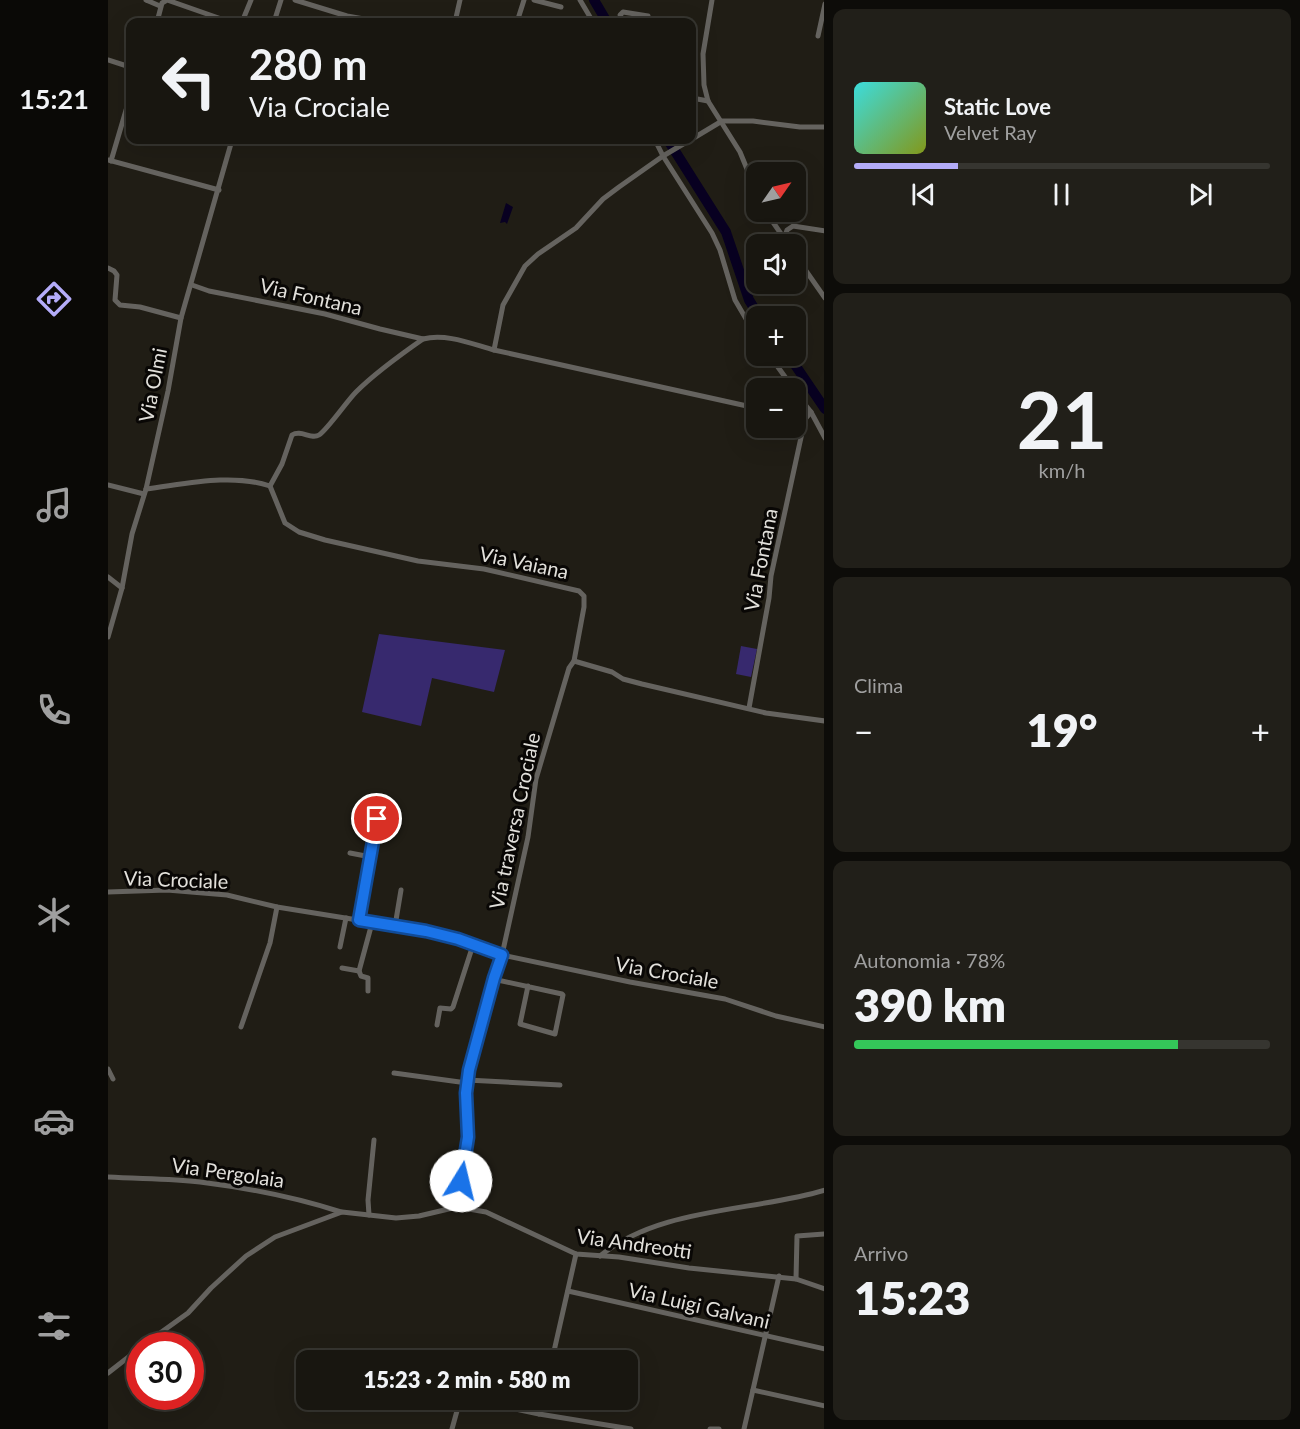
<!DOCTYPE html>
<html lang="it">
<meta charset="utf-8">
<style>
body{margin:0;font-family:Lato,sans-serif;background:#211f19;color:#f1f3f6;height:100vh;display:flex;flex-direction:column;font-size:22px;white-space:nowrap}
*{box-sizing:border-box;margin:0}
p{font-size:20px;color:#9f9f9f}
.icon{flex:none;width:33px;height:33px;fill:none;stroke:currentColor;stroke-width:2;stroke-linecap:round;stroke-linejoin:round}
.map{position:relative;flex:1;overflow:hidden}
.drawer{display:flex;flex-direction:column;gap:9px;padding:9px;background:#0d0c09;width:476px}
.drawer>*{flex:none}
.guide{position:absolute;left:18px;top:18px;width:570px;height:126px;border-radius:12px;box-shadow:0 6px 24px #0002,0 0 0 2px #363530;background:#181610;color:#f1f3f6;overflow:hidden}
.needle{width:39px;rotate:56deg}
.controls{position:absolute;left:638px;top:162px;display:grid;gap:12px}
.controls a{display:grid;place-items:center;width:60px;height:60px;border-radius:12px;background:#181610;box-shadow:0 6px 24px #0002,0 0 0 2px #363530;font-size:30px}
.speed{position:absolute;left:18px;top:1332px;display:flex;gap:12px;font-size:30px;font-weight:700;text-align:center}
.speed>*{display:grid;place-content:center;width:78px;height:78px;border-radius:50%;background:#181610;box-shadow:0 6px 24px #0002,0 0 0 2px #363530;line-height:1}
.speed .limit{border:9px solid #d22;background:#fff;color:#111}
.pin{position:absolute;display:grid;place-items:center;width:51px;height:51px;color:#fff;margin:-26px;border:3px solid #fff;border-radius:50%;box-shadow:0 2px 6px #0007}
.me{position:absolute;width:66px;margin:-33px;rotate:9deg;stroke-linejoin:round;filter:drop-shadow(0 0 4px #0008)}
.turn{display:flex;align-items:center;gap:21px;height:126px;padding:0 24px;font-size:27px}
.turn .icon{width:78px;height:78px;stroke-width:2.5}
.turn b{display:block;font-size:42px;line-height:51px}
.big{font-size:45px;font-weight:800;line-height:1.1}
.drawer .card{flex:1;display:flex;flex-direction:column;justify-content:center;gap:9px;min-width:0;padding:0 21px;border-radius:12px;background:#211f19}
.drawer .dial{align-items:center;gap:0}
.dial b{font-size:78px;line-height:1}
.song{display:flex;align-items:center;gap:18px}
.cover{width:72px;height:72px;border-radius:9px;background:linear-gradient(135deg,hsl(180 70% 55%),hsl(70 70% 35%))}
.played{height:6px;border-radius:3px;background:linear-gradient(90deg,#b4acf9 25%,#363530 25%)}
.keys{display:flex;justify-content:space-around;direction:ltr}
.heat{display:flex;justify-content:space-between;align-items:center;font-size:33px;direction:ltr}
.charge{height:9px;border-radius:4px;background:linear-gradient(90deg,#34c759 78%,#363530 0)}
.trip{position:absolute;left:188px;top:1350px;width:342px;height:60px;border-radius:12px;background:#181610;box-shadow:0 6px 24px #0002,0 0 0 2px #363530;font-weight:800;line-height:60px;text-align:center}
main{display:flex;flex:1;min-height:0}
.dock{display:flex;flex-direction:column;width:108px;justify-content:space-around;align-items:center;background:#0a0906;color:#9f9f9f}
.dock .icon{width:42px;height:42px}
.dock .selected{color:#b4acf9}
.dock b{font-size:27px;color:#f1f3f6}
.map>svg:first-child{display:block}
.green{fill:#37296e}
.water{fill:#080021}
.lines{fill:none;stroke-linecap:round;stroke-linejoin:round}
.river{stroke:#080021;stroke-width:10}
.minor{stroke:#65635f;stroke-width:5}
.route-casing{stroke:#114b97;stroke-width:15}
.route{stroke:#1a73e8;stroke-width:10}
.labels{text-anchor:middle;stroke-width:6;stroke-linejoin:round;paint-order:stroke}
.street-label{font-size:20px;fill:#e2e0db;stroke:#090705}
</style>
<main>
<nav class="dock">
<b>15:21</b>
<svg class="icon selected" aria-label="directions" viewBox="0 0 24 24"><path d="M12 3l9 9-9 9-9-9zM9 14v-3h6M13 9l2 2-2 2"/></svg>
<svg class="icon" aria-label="music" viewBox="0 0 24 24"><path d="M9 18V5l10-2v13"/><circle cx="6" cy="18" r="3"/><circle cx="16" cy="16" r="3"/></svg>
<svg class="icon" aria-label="phone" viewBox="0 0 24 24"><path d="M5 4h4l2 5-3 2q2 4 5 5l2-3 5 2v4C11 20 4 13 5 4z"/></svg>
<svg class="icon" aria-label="climate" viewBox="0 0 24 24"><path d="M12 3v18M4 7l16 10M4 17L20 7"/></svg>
<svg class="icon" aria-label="car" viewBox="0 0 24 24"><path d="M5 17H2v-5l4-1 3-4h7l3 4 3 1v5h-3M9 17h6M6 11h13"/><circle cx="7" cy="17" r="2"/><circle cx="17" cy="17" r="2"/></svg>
<svg class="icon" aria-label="filters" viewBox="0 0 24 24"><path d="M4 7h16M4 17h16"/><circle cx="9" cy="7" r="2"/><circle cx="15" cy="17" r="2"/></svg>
</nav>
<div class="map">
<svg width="717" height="1429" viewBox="0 0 717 1429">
<rect width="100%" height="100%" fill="#201d15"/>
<!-- green -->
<g class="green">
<path d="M271 634 397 650 386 692 324 678 313 726 254 712Z"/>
<path d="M633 646 649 649 643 677 628 674Z"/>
</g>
<!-- water -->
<path class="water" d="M398 203 405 207 399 224 397 222 392 223Z"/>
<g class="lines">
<!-- river -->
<g class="river">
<path d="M486 0 499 22"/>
<path d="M560 140 618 232 641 300 651 316"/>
<path d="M681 356 717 409"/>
</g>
<!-- minor -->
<g class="minor">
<path d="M38 0 52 6"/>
<path d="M187 0 239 16 273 22"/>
<path d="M426 0 453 7"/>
<path d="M472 0 485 22"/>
<path d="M604 0 595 54 596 85 600 101 632 152 648 191"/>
<path d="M49 22 54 3 59 0 122 22"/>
<path d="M134 22 143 0"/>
<path d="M166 22 173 0"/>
<path d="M347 22 352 0"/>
<path d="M409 22 416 0"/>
<path d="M516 22 512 15 515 12 540 16"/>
<path d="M710 36 717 4"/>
<path d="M0 60 22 67"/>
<path d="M584 98 600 101"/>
<path d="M584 139 614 121H645L692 127H717"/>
<path d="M547 140 555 156 604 233 612 250 627 300 648 336"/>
<path d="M0 160 111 190"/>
<path d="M3 161 21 100"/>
<path d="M658 212 680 244"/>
<path d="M676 239 679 230 685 226 717 231"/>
<path d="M687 255 717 298"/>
<path d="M0 268 6 271 9 275 7 300 12 305 32 307 73 318"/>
<path d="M84 285 101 291 217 314 272 329 315 339"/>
<path d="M386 350 648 408"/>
<path d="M662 356 685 388"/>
<path d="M687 392 703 412 717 438"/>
<path d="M687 417 697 419"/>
<path d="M0 485 36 494"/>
<path d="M162 486 177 523 191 532 217 540 310 561 376 569 471 591 476 596V607L466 661 504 672 515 679 534 684 658 713 717 721"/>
<path d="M38 489C78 484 123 473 162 486L174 464 184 435C193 429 203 440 211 435 219 430 239 401 248 392 268 372 292 355 315 339 338 333 364 344 386 350L395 305 417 266 430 254 468 228 495 199 511 187 555 156 582 140"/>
<path d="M0 577 14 588"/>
<path d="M0 637 14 588 24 534 38 489 60 391 73 318 124 140"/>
<path d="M466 661 461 668 428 779 420 837 394 955 522 982 617 999 668 1016 717 1027"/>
<path d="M641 708 661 598 663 576 697 419 703 412"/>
<path d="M242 853 263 857"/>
<path d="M0 892 59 890 119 895 169 907 318 931 350 939 394 955 386 978 361 1070 358 1093 360 1137 349 1207"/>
<path d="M251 920 269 819"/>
<path d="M287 926 293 890"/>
<path d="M232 947 238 918"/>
<path d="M234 968 251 971 264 923"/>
<path d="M251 971 253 976 260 978V991"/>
<path d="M385 979 454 994 455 995 447 1034 412 1024 420 986"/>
<path d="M329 1025 332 1008 343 1009 345 1007 365 945"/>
<path d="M133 1027 162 943 169 907"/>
<path d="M0 1069 5 1079"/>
<path d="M286 1073 359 1083"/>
<path d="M359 1080 452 1085"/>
<path d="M0 1177C31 1179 62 1178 92 1182 140 1188 187 1197 233 1212"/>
<path d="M261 1215 260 1200 266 1140"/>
<path d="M492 1256C552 1207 644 1212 717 1190"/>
<path d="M688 1279 689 1236 717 1234"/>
<path d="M460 1291 717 1349"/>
<path d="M34 1346 80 1313 103 1288 138 1256 167 1237 234 1212 288 1218 311 1216 349 1207 378 1212 468 1254 511 1257 581 1268 688 1279 717 1289"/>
<path d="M444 1360 468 1254"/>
<path d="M0 1373 32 1348"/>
<path d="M645 1390 717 1406"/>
<path d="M366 1400 431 1414 434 1400"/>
<path d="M431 1414 523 1429"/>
<path d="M344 1429 352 1400"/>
<path d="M602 1429H611"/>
<path d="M636 1429 671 1276"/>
</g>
</g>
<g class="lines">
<defs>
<path id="route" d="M269 819 251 920 318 931 350 939 394 955 386 978 361 1070 358 1093 360 1137 353 1181"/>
</defs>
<!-- route casing -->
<use href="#route" class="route-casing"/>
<!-- route -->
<use href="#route" class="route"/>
</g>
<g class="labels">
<!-- street labels -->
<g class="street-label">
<text transform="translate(203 297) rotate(13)" y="7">Via Fontana</text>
<text transform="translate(45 385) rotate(-79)" y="7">Via Olmi</text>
<text transform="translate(653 560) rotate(-79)" y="7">Via Fontana</text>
<text transform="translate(416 563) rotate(12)" y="7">Via Vaiana</text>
<text transform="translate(407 821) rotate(-78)" y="7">Via traversa Crociale</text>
<text transform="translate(68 880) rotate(2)" y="7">Via Crociale</text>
<text transform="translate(559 973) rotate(10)" y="7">Via Crociale</text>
<text transform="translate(120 1173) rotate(8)" y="7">Via Pergolaia</text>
<text transform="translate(526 1244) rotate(8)" y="7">Via Andreotti</text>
<text transform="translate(591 1306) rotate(13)" y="7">Via Luigi Galvani</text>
</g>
</g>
</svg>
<div class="controls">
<a><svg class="needle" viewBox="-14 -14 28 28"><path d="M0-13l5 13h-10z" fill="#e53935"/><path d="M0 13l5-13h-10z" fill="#9f9f9f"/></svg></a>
<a><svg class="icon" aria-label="sound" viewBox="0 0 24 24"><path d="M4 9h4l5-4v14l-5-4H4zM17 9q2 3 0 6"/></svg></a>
<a>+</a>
<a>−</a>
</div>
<div class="speed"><div class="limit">30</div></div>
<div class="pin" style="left:269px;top:819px;background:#d93025"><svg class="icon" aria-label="arrive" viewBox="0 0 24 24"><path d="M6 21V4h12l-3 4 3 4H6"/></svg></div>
<svg class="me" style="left:353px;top:1181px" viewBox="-20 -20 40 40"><circle r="19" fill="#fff"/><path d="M0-13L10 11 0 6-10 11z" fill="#1a73e8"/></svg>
<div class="trip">15:23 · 2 min · 580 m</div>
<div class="guide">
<div class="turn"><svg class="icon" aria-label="left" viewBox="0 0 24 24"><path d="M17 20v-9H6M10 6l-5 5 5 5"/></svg><div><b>280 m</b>Via Crociale</div></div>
</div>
</div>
<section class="drawer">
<div class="card">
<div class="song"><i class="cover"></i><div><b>Static Love</b><p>Velvet Ray</p></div></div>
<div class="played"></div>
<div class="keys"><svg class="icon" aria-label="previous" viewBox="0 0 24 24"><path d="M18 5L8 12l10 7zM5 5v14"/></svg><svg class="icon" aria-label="pause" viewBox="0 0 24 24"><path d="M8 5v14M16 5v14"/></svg><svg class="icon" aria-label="next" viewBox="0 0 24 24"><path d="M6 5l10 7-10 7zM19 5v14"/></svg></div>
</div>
<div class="card dial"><b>21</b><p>km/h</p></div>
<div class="card"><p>Clima</p>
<div class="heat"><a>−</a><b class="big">19°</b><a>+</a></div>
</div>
<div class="card"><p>Autonomia · 78%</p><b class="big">390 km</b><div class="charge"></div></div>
<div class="card"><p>Arrivo</p><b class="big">15:23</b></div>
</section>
</main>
